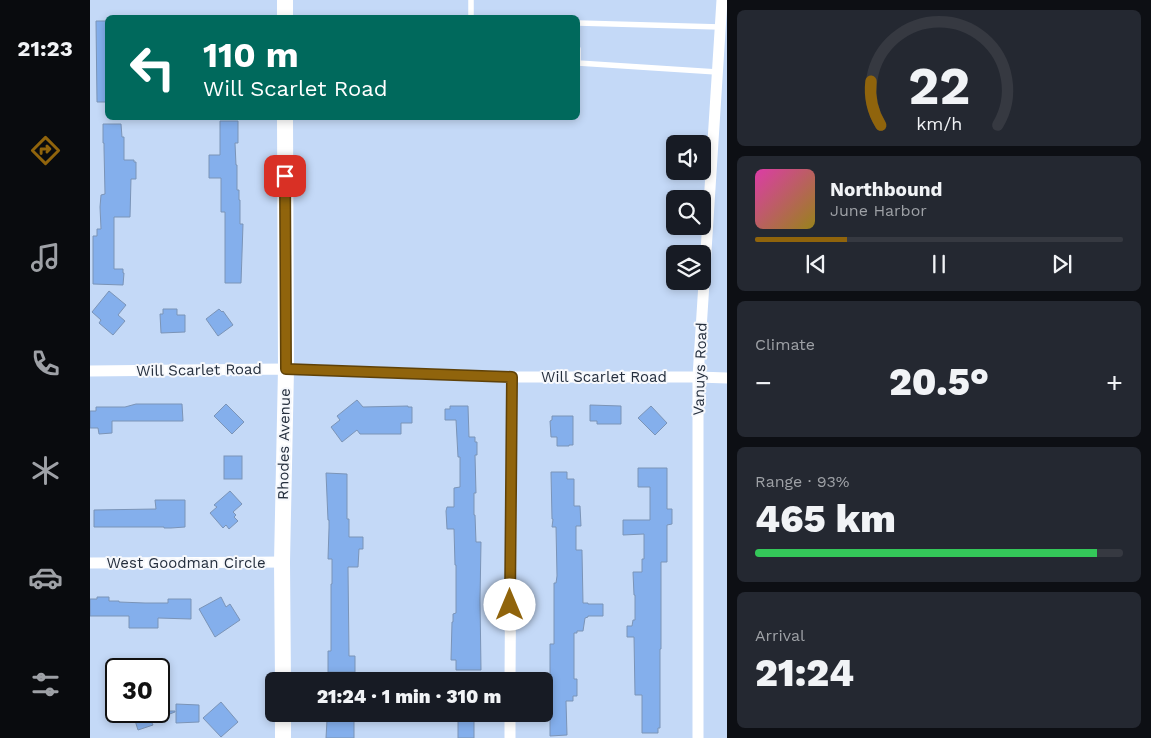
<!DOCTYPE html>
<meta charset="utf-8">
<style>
body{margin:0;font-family:"Work Sans",sans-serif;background:#242831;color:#f1f3f6;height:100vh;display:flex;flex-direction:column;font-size:19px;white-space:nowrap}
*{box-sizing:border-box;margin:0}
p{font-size:16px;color:#9ea1a6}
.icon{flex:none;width:28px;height:28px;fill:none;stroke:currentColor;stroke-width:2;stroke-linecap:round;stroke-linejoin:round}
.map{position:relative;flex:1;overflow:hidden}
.sheet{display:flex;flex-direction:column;gap:10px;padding:10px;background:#0d0f14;width:424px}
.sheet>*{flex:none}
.guide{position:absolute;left:15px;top:15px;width:475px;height:105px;border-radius:8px;box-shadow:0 2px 8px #0003;background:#00695c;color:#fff;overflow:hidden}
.controls{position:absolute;left:576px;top:135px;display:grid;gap:10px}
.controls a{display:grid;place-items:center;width:45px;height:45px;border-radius:8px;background:#171b24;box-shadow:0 2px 8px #0003;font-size:25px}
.speed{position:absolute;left:15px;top:658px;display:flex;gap:10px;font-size:25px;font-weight:700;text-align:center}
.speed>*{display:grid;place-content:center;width:65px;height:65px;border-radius:50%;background:#171b24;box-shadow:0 2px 8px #0003;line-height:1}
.speed .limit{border:2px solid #111;border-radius:8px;background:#fff;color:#111}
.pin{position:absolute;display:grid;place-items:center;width:42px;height:42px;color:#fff;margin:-21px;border-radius:10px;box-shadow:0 2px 8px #0006}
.me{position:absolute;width:55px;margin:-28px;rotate:0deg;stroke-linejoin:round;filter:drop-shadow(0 0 4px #0008)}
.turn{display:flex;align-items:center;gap:18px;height:105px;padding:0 15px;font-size:22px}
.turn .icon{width:65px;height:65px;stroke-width:2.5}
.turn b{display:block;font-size:35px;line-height:42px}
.big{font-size:38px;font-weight:800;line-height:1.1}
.sheet .tile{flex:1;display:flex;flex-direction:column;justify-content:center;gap:8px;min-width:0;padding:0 18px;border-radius:8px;background:#242831}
.sheet .dial{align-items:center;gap:0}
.dial svg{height:130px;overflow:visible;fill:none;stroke:#363941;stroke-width:7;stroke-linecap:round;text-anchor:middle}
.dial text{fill:#f1f3f6;stroke:none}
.song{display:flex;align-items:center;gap:15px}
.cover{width:60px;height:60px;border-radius:8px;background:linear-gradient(135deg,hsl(320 70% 55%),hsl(50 70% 35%))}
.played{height:5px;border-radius:2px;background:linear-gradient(90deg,#90640c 25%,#363941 25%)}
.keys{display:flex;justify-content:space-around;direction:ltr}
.heat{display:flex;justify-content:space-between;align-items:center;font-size:28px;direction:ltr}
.charge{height:8px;border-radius:4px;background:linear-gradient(90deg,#34c759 93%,#363941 0)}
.trip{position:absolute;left:175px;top:672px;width:288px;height:50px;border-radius:8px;background:#171b24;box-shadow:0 2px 8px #0003;font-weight:800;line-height:50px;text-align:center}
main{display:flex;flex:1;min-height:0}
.tabs{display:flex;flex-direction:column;width:90px;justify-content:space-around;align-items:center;background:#090b0e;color:#9ea1a6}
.tabs .icon{width:35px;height:35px}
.tabs .on{color:#90640c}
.tabs b{font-size:22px;color:#f1f3f6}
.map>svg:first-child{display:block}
.building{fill:#84afec;stroke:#7b94b7}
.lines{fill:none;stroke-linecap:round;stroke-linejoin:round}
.lane{stroke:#fff;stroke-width:5.5}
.street{stroke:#fff;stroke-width:11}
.secondary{stroke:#fff;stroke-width:16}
.route-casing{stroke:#5e4108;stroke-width:12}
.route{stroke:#90640c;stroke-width:9}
.labels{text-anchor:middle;stroke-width:4;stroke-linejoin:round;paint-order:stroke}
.street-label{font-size:15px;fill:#242e3d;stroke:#f6f8fc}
</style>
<main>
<nav class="tabs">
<b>21:23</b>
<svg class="icon on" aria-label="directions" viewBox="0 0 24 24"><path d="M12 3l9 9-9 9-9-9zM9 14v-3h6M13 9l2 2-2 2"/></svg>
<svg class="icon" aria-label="music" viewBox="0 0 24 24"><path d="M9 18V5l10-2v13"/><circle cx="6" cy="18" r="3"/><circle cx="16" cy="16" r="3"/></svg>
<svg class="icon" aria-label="phone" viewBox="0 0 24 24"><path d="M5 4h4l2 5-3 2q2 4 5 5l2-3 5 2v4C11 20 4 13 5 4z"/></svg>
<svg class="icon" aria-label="climate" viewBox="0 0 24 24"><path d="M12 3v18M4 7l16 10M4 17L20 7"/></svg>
<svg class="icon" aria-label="car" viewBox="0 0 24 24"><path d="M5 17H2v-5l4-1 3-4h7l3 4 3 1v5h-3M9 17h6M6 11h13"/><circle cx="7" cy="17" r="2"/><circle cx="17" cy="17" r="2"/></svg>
<svg class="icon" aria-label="filters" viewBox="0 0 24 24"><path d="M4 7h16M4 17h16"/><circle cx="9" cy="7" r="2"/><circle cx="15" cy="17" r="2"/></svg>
</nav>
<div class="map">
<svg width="638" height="738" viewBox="0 0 638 738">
<rect width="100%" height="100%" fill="#c4d9f7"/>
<!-- building -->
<g class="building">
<path d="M6 21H18V102H7Z"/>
<path d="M130 121H148V143H145L146 165H147V190H149V200H150V224H153L151 283H135V212H131V178H119V155H130Z"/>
<path d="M13 124H31L32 137H34V160H44V162H46V179H41L40 217H24V269H33V273H34L33 285 3 284V236H7V229H11L10 207 11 195 15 194 14 148V143H13Z"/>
<path d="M19 291 36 305 28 315 35 321 23 335 9 323 11 320 2 312Z"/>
<path d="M73 309H87V315H95V332L71 333 70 314H73Z"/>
<path d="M129 309 132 312 133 311 143 325 128 336 116 319Z"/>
<path d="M267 400 273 407 318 406V407H322V423H311V434H270L267 430 252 442 241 427 250 420 247 416Z"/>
<path d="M46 404H92L93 421H22V433L9 434 8 428H0V411H6V407H35Z"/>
<path d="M136 404 154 422 142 434 124 416Z"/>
<path d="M500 405 531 406V424H507V421H500Z"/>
<path d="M360 406H378L379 437H385V442H387V455H385L386 493H384V515H385L386 542H391L390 600 391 670H366V660H361L362 622H363V614L366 613V565H365L364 529H357L356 511 357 507H364V488L370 487V457H368L366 420H355V409H360Z"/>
<path d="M561 406 577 423 565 435 548 418Z"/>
<path d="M462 416H483V445H479V446H467V437H461L460 421 462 420Z"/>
<rect x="134" y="456" width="18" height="23"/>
<path d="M548 468H577V509H582V524L577 525V562H571V649H570V728H568V733H552V695H545L544 637H537V626H542L543 620H545V595H544L543 572H552V559H554V534L533 535V520H560V487H548Z"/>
<path d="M461 472H477V479H484V506H490L491 526H486V550H492V552L493 603H498V604H513V616H498V617L495 618 493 631H487V633H484V679H487V696H483V701H476L477 735 460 736V713H462V692H460V644H464V583H466L467 576 466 527H462L463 519H462Z"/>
<path d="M236 473 257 474V519H259V537H273V549H269L268 567H258L259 656H265V672H238V651H241V584H242V559H238L239 528V520H238Z"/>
<path d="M140 491 152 504 143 512 146 515 144 517 148 521 139 529 136 525 133 528 120 513 127 507 124 505Z"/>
<path d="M65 500H95V527L81 528H74V527H4V510L66 509Z"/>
<path d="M7 597H19V601H29V602L55 603H78V599H101V619L68 618V628H39V616H0V599H7Z"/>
<path d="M131 597 136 607 140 604 150 620 125 637 109 609Z"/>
<path d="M131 702 148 722 131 737 113 718Z"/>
<path d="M86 704 109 705V722L86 723Z"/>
<path d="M42 711H85V712L61 721 63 725 48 730Z"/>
<rect x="368" y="719" width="16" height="19"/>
<path d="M237 720 264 721V738H236Z"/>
</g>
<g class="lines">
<!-- lane -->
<g class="lane">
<path d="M381 0V18"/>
<path d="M488 23 630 27"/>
<path d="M488 49V63L627 72"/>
</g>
<!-- street -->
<g class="street">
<path d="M0 371 196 369 422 377H608L638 378"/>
<path d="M0 563 192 562"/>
<path d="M420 681 422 377"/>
<path d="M420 738V714"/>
<path d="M608 738V377L632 0"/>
</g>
<!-- secondary -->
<g class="secondary">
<path d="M195 0V18"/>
<path d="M193 681 192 562 196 369 195 118"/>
<path d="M193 714V738"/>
</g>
</g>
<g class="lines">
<defs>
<path id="route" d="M195 176 196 369 422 377 420 605"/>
</defs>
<!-- route casing -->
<use href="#route" class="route-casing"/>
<!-- route -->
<use href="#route" class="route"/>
</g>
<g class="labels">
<!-- street labels -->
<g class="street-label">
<text transform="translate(610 369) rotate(-88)" y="5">Vanuys Road</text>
<text transform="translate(109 370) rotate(-1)" y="5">Will Scarlet Road</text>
<text x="514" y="382">Will Scarlet Road</text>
<text transform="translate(194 444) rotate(-89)" y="5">Rhodes Avenue</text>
<text x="96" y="568">West Goodman Circle</text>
</g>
</g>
</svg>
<div class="controls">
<a><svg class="icon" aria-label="sound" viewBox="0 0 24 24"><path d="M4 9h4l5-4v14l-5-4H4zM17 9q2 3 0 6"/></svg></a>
<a><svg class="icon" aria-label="search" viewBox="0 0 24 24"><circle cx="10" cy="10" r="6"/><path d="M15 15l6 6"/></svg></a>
<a><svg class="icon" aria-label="layers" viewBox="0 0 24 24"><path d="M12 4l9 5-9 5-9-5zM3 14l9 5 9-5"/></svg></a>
</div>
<div class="speed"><div class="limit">30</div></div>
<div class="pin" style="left:195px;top:176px;background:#d93025"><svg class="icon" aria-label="arrive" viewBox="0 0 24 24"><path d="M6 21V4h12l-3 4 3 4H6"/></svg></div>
<svg class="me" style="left:420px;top:605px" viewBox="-20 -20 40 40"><circle r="19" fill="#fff"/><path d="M0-13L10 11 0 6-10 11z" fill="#90640c"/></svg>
<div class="trip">21:24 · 1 min · 310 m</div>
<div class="guide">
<div class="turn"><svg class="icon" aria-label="left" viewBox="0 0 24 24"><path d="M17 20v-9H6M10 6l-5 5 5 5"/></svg><div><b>110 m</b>Will Scarlet Road</div></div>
</div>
</div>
<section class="sheet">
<div class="tile dial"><svg viewBox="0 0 100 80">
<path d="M14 69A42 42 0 1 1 86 69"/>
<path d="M14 69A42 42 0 0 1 8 42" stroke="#90640c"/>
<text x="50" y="56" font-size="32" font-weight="700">22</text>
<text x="50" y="72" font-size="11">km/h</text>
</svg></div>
<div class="tile">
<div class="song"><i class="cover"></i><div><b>Northbound</b><p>June Harbor</p></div></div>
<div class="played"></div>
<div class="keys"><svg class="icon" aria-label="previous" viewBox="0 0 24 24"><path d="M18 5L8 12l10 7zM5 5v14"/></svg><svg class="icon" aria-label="pause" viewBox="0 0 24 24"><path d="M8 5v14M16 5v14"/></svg><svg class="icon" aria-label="next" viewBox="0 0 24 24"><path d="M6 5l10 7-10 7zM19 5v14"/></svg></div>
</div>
<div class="tile"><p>Climate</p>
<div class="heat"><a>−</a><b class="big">20.5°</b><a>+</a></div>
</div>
<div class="tile"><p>Range · 93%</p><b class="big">465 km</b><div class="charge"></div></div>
<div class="tile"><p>Arrival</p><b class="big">21:24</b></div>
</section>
</main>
